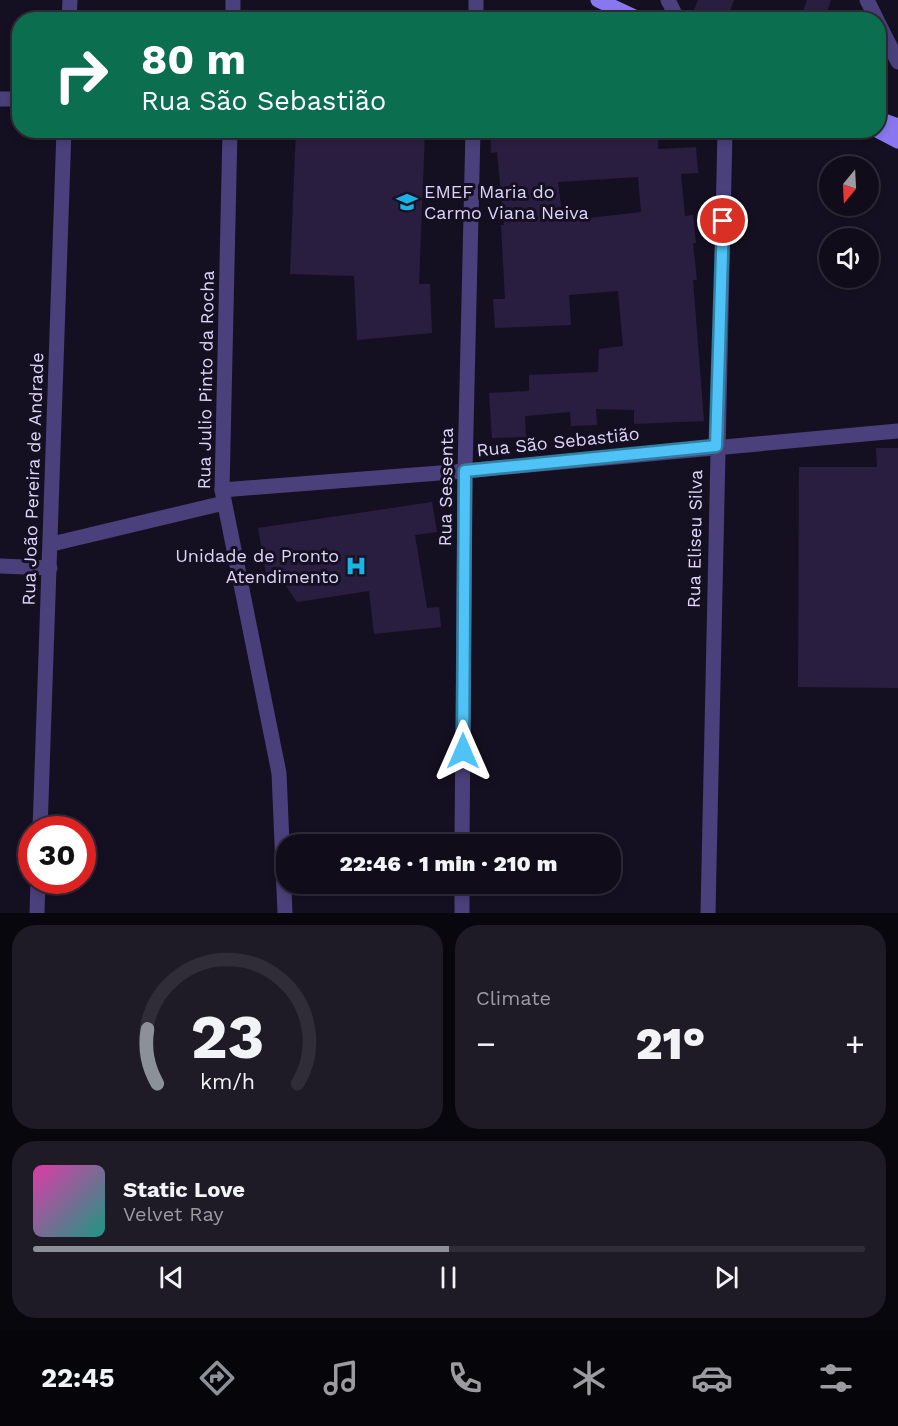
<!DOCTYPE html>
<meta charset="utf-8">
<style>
body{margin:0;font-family:"Work Sans",sans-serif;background:#1e1a26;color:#f1f3f6;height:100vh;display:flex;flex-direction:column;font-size:22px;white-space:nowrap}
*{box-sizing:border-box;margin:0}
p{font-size:20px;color:#9c9ba2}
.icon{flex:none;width:33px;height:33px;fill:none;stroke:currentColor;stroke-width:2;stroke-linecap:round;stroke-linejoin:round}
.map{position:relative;height:913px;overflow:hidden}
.drawer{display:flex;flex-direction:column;gap:12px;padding:12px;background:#09070e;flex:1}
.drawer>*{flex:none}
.guide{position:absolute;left:12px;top:12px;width:874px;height:126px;border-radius:24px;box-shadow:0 3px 9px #0003,0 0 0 2px #302c38;background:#0b6e4f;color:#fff;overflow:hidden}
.needle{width:39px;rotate:198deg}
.tools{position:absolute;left:819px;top:156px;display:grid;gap:12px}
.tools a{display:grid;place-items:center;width:60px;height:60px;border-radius:50%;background:#100c19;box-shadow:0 3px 9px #0003,0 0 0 2px #302c38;font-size:30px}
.speed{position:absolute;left:18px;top:816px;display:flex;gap:12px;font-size:30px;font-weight:700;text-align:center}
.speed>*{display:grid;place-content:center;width:78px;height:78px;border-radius:50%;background:#100c19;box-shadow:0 3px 9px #0003,0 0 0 2px #302c38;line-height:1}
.speed .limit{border:9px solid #d22;background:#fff;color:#111}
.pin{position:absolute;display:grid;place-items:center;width:51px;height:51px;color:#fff;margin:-26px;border:3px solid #fff;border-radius:50%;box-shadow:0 2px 6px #0007}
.me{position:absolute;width:66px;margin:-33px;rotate:0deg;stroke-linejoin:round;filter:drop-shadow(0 0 4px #0008)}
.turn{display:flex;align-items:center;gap:21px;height:126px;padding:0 30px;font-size:27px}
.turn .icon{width:78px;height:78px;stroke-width:2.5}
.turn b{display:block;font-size:42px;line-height:51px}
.big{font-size:45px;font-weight:800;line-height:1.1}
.drawer .tile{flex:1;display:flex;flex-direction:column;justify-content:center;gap:9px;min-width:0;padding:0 21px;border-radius:24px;background:#1e1a26}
.drawer .dial{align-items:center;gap:0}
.dial svg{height:156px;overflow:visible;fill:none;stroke:#302c38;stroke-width:7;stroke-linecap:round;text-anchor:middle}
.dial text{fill:#f1f3f6;stroke:none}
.song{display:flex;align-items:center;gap:18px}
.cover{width:72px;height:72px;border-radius:9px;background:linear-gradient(135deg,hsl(320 70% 55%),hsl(170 70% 35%))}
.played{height:6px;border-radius:3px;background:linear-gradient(90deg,#8c9099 50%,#302c38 50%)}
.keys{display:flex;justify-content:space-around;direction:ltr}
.heat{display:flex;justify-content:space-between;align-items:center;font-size:33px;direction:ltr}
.drawer .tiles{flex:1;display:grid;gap:12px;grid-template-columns:1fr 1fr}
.tile:last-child{grid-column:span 2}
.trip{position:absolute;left:276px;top:834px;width:345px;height:60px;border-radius:24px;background:#100c19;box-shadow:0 3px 9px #0003,0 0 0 2px #302c38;font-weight:800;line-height:60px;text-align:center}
.menu{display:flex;height:96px;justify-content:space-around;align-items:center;background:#06050a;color:#9c9ba2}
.menu .icon{width:42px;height:42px}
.menu .selected{color:#8c9099}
.menu b{font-size:27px;color:#f1f3f6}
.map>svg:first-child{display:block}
.building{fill:#2a1e40;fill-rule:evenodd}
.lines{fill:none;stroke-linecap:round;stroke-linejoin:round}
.street{stroke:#4a407b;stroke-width:15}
.secondary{stroke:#8977f0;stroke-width:15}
.route-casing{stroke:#337fa1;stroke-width:15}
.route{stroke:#4fc3f7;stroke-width:10}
.labels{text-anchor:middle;stroke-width:6;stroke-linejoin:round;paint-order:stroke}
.poi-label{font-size:18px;fill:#ded5fa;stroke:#151021;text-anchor:start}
.street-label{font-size:18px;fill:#ded5fa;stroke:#151021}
</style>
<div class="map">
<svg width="898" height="913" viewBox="0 0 898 913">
<rect width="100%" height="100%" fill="#151021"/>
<!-- building -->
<g class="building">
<path d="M698 0H734L727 20H690Z"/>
<path d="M807 0H831L824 20H800Z"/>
<path d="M296 130H425L419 284H430L432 333 357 340 354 276 290 274Z"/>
<path d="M490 130H659L658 149 696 147 698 173 681 174 685 216 693 215 696 243H693L697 280H693L704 421 634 424V410L596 409 597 425 571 426 570 412 525 416 526 437 492 438 489 393 529 391V375L598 372 599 349 623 346 618 291 569 295 571 325 495 328 493 299H505L501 225H504L497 152 491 153ZM638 177 641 212 563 221 558 182Z"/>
<path d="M876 448H898V688L798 687 799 467H877Z"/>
<path d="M432 502 437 532 415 535 427 608 439 607 441 627 374 634 369 591 297 602 284 583 268 585 258 528Z"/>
</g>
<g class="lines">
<!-- street -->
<g class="street">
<path d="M668 0 678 20"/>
<path d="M867 0 877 20"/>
<path d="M69 20 70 0"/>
<path d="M233 20V0"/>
<path d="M476 20V0"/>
<path d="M879 24 898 62"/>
<path d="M0 99H20"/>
<path d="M230 130 222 490 279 773 285 913"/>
<path d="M222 490 465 471 898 431"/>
<path d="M52 544 224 503"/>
<path d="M0 566 50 568"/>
<path d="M40 830 64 130"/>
<path d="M462 844 465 471 473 130"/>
<path d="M37 913 38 880"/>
<path d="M462 913V884"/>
<path d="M708 913 725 130"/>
</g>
<!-- secondary -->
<g class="secondary">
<path d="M598 0 641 20"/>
<path d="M879 119 898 126"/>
<path d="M877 130 898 141"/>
</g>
</g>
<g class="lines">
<defs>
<path id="route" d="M463 751 465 471 716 446 723 221"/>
</defs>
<!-- route casing -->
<use href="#route" class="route-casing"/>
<!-- route -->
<use href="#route" class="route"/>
</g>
<!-- icons -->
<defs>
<symbol id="school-bare" viewBox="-9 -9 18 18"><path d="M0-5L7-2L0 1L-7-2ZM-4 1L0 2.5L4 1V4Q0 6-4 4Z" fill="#19b4e3" stroke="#151021" stroke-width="2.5" paint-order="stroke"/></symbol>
<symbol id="hospital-bare" viewBox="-9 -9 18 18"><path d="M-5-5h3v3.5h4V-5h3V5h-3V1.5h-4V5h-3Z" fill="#19b4e3" stroke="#151021" stroke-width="2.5" paint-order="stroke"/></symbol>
</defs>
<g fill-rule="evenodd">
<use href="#school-bare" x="392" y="187" width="30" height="30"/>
<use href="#hospital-bare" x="341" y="551" width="30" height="30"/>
</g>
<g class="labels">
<!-- poi labels -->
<g class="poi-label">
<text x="424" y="198">EMEF Maria do<tspan x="424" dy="21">Carmo Viana Neiva</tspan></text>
<text x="339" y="562" text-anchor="end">Unidade de Pronto<tspan x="339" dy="21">Atendimento</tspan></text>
</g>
<!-- street labels -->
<g class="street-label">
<text transform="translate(206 380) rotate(-89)" y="6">Rua Julio Pinto da Rocha</text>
<text transform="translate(558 442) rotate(-6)" y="6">Rua São Sebastião</text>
<text transform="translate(33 479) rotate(-88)" y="6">Rua João Pereira de Andrade</text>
<text transform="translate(446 487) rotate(-89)" y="6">Rua Sessenta</text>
<text transform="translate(695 539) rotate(-89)" y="6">Rua Eliseu Silva</text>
</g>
</g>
</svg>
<div class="tools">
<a><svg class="needle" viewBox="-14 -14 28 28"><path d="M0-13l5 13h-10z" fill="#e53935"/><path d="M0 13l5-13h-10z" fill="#9c9ba2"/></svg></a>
<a><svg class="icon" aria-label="sound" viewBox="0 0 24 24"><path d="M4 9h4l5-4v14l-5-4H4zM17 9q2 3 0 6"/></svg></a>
</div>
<div class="speed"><div class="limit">30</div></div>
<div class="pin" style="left:723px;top:221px;background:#d93025"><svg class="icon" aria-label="arrive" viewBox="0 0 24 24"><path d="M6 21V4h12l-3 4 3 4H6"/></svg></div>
<svg class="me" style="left:463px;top:751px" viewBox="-20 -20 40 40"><path d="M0-17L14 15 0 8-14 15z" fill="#4fc3f7" stroke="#fff" stroke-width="4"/></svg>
<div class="trip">22:46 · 1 min · 210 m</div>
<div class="guide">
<div class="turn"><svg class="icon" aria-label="right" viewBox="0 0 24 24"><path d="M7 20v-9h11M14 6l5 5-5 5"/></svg><div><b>80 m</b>Rua São Sebastião</div></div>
</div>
</div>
<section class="drawer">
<div class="tiles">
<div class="tile dial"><svg viewBox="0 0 100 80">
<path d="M14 69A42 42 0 1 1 86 69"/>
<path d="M14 69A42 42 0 0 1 9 41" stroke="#8c9099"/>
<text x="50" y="56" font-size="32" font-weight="700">23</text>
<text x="50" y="72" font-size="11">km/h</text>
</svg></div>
<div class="tile"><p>Climate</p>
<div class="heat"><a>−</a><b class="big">21°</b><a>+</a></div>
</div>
<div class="tile">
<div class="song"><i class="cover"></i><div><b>Static Love</b><p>Velvet Ray</p></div></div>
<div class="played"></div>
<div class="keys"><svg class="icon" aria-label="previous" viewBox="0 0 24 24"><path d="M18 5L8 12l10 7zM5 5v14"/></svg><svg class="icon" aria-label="pause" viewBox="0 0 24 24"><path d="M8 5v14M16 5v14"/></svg><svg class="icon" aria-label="next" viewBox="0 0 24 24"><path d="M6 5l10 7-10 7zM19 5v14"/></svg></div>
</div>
</div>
</section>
<nav class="menu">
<b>22:45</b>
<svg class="icon selected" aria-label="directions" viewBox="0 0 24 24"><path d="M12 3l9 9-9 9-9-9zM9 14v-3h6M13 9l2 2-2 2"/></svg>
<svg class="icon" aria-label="music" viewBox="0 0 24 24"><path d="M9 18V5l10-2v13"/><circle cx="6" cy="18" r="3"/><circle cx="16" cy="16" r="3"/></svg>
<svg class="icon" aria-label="phone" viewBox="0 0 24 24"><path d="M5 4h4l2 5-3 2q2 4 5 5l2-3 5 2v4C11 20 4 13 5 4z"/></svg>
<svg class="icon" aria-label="climate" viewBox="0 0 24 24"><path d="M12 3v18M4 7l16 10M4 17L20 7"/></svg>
<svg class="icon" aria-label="car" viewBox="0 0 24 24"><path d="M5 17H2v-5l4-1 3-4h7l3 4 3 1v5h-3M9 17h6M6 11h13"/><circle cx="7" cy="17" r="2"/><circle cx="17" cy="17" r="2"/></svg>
<svg class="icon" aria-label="filters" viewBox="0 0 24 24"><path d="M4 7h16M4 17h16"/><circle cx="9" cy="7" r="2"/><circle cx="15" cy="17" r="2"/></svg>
</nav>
